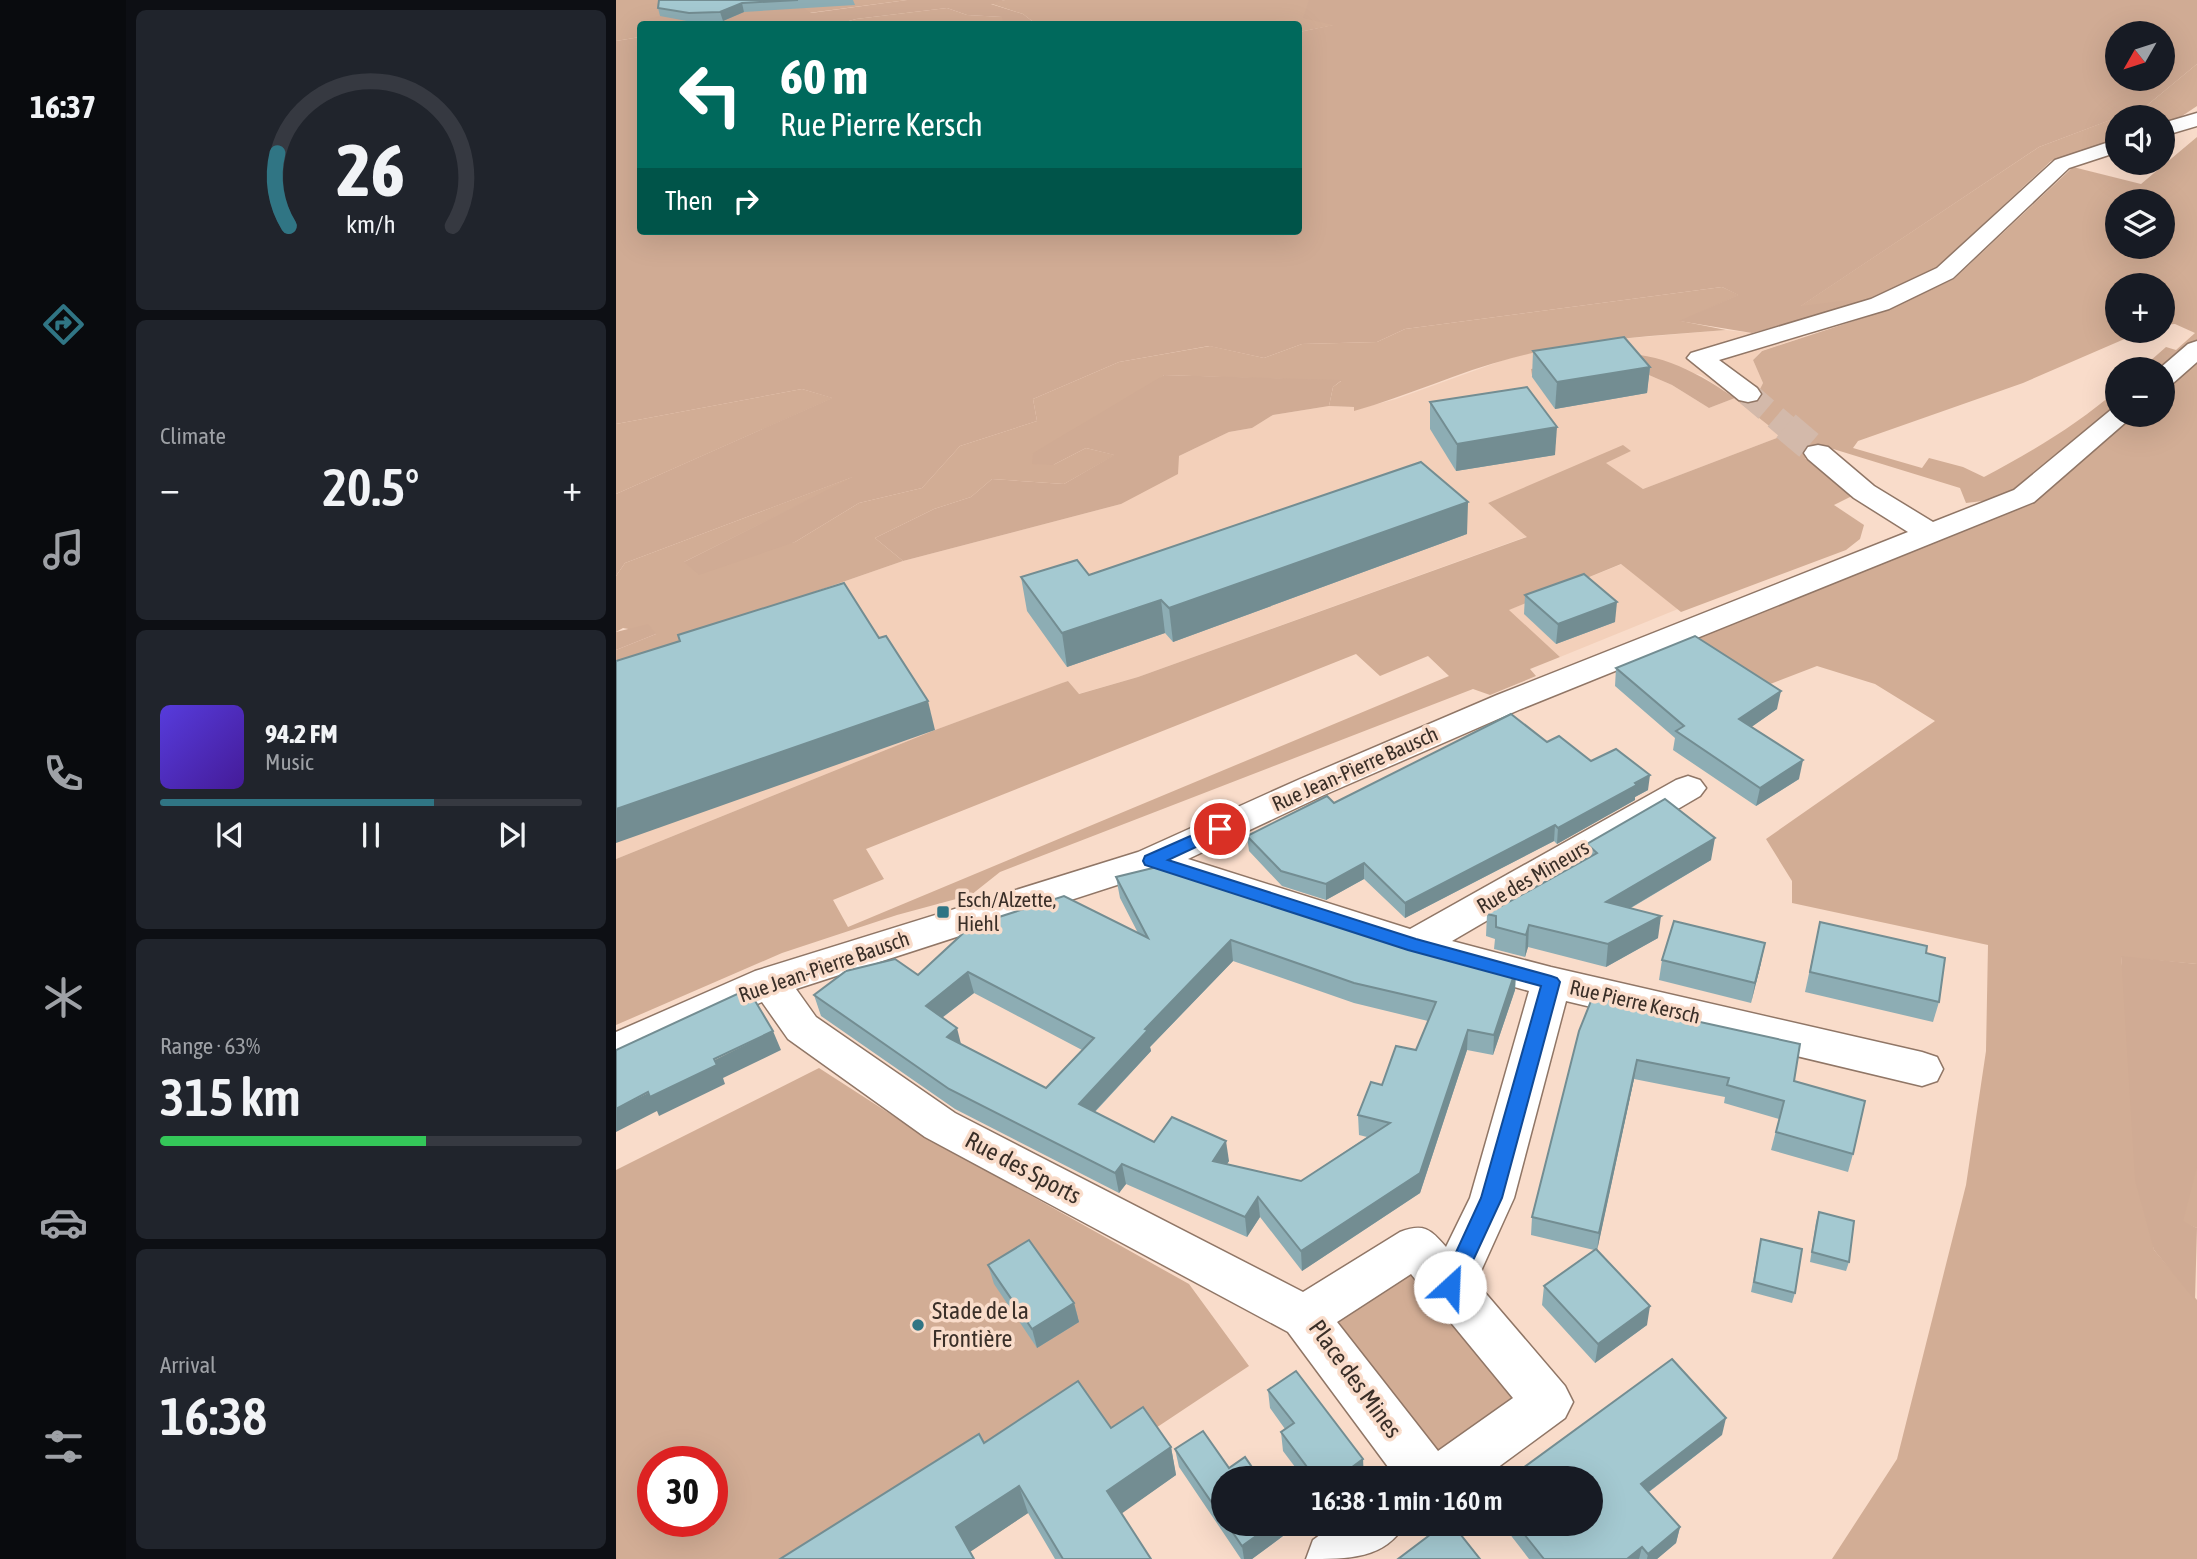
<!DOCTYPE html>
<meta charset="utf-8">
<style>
body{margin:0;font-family:"Asap Condensed",sans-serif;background:#20242c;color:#f1f3f6;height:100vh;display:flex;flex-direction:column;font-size:26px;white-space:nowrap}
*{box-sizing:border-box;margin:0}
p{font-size:23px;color:#9ea1a6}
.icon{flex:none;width:38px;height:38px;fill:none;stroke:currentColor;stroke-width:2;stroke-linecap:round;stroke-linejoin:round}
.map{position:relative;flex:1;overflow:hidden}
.side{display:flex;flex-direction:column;gap:10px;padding:10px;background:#0d0f14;width:490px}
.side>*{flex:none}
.guide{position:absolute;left:21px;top:21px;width:665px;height:214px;border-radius:7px;box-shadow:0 7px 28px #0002;background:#00695c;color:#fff;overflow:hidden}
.needle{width:46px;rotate:231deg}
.controls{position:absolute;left:1489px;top:21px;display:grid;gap:14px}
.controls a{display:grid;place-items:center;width:70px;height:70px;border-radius:50%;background:#171b24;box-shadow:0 7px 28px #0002;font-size:35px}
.speed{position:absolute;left:21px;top:1446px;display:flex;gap:14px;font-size:35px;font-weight:700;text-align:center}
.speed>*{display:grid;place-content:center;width:91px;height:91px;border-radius:50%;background:#171b24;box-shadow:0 7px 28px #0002;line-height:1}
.speed .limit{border:10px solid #d22;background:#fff;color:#111}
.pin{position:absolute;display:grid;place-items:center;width:60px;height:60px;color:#fff;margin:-30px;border:4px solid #fff;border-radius:50%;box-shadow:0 2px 7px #0007}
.me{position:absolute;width:77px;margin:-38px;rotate:25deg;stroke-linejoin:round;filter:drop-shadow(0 0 5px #0008)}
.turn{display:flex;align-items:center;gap:24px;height:147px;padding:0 28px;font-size:32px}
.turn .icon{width:91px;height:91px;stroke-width:2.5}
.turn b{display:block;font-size:49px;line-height:60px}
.then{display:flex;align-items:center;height:66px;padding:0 28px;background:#0003;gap:14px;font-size:26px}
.big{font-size:52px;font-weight:600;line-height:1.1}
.side .tile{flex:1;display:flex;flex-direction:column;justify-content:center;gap:10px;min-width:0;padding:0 24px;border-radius:10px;background:#20242c}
.side .dial{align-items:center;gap:0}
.dial svg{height:182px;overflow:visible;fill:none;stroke:#363941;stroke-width:7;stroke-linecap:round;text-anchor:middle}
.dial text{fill:#f1f3f6;stroke:none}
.song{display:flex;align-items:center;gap:21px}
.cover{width:84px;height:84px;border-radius:10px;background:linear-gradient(135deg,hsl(250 70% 55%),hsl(260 70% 35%))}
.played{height:7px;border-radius:4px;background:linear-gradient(90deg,#307584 65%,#363941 65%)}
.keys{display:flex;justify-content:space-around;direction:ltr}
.heat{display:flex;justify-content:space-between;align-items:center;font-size:38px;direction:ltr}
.charge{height:10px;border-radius:5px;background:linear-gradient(90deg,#34c759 63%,#363941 0)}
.trip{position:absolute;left:595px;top:1466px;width:392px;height:70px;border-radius:35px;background:#171b24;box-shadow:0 7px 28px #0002;font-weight:600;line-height:70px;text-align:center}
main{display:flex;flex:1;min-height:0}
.menu{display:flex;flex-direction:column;width:126px;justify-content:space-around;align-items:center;background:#090b0e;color:#9ea1a6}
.menu .icon{width:49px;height:49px}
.menu .active{color:#307584}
.menu b{font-size:32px;color:#f1f3f6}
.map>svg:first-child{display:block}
.built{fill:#f3d0ba;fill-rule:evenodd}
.green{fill:#d2ad95;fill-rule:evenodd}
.forest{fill:#d0ab94;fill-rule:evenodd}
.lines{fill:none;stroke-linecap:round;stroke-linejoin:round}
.minor-tunnel-far1{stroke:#d3b9aa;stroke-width:24;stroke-dasharray:24 12;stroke-linecap:butt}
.minor-tunnel{stroke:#d3b9aa;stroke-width:30;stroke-dasharray:30 15;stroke-linecap:butt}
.minor-casing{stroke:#907666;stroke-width:3}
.minor{fill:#fff;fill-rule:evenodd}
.wall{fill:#8dadb4;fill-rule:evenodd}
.shaded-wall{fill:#738d92}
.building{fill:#a4c9d1;stroke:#738d92;stroke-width:2;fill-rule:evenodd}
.route{fill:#1a73e8;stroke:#114b97;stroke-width:2}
.poi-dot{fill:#307584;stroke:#f9dcca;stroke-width:2.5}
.labels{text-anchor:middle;stroke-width:7;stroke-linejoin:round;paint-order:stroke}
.street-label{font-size:21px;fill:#3a2f28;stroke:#f9dcca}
.poi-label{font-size:21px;fill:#3a2f28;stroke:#f9dcca;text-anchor:start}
.near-street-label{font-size:24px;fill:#3a2f28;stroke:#f9dcca}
.near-poi-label{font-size:24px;fill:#3a2f28;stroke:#f9dcca;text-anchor:start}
</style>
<main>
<nav class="menu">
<b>16:37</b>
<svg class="icon active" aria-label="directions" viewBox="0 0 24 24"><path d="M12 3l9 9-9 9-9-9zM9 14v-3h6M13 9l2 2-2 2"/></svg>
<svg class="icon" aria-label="music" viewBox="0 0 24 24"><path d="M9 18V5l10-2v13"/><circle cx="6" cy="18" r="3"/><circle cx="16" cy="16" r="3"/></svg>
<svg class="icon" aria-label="phone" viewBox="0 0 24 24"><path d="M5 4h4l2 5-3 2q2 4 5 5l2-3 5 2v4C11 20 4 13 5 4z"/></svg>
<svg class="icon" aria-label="climate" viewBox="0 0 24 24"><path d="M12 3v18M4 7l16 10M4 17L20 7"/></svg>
<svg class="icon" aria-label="car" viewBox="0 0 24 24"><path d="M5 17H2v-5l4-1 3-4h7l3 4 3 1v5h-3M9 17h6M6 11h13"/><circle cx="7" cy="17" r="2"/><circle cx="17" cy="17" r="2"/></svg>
<svg class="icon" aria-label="filters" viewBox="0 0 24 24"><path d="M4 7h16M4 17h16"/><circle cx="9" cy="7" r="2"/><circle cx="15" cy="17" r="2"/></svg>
</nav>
<section class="side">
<div class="tile dial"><svg viewBox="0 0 100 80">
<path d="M14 69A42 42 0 1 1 86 69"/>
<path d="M14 69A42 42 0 0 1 9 37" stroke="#307584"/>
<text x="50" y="56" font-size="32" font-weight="700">26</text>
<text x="50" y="72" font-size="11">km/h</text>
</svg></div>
<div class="tile"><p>Climate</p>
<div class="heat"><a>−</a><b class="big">20.5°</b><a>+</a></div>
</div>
<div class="tile">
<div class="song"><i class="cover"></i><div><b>94.2 FM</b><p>Music</p></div></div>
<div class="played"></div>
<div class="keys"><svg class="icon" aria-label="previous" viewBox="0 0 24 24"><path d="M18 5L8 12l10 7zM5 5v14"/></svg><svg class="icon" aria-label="pause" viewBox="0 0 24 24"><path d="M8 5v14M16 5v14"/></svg><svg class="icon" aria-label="next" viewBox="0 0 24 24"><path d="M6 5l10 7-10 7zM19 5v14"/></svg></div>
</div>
<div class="tile"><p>Range · 63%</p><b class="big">315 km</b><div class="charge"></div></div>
<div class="tile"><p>Arrival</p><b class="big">16:38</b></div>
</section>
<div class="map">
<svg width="1581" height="1559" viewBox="0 0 1581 1559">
<rect width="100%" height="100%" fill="#f9dcca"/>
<!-- built -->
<g class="built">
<path d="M1170 325 1187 337 1145 351 1137 360 1147 383 1144 389 1119 399 1166 436 1027 489 989 463 872 503 912 536 522 677 462 694 452 681 319 730 0 859V676L120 619 287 561 505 504 563 456 613 432 636 428 657 415 713 406 738 407V410L780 399 896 357 968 342 1110 330 1136 333ZM983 352 1085 375 1119 398 1093 408 1056 385 1005 363 915 376V369Z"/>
<path d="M1006 564 1062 609 944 657 892 610Z"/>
</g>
<!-- green -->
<g class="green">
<path d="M0 0H291L111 24H24V37L0 41Z"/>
<path d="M389 0H693L719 25 683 32 682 24H420L407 14 373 3Z"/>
<path d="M331 8 351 15 387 17V24H222L240 19Z"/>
<path d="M1581 64V106L1563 118 1547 123V117H1502L1529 107Z"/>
<path d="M1502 117 1501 139 1435 161 1319 269 1244 304 1183 307 1423 147Z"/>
<path d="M1581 137V964L1505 957 1538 1250 1581 1300V1559H1216L1281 1459 1350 1185 1370 1051 1372 945 1176 903V881L1150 839 1319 721 1259 684 1201 666 1149 686 1079 638 1420 502 1408 496 1350 503 1344 488 1214 448 1189 458 1236 496 1218 505 1248 525 1244 539 1230 550 1065 612 1005 564 893 610 944 657 914 669 920 676 874 695 857 689 384 872 355 895 281 915 166 953 0 1025V859L319 730 446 683 452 681 463 694 522 677 911 537 872 503 1007 445 1015 451 990 463 1027 489 1166 436 1119 399 1144 389 1147 383 1137 360 1146 351 1268 311 1338 279 1457 167 1525 184ZM1502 201H1547V247H1502ZM1502 285H1547V325L1559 324 1579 333 1560 350 1550 347 1525 369H1547V415H1502L1501 390C1461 425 1415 452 1368 477L1347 467 1313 458 1306 468 1237 448 1242 441 1407 383 1527 331H1502ZM740 654 764 676 812 656 833 676 232 927 217 900 268 879 250 849Z"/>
<path d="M1106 287 1123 295 1065 321 1110 330C1038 336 966 339 896 358 842 372 792 396 738 411V407L713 406 717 387 725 381 548 375 437 465 470 448 499 455 448 484 376 479 355 497 318 509 259 538 287 561 120 619 0 676V650L40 634 7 628 0 632V576L9 563 247 473 68 562 179 542 243 503 306 488 344 446 421 421 417 399 503 362 594 346 648 358 686 344 761 342 789 329Z"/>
<path d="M186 389 217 398 0 494V424Z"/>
<path d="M203 1068 310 1137 573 1284 633 1366 343 1559H0V1170ZM37 1461H96V1521H37Z"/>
<path d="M1579 1167H1581V1228L1566 1222Z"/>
<path d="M796 1267 905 1399 820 1459 713 1320Z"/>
</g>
<!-- forest -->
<g class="forest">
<path d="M176 0 195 13 291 0H389L375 4 407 14 420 24H387L386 17 351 15 331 8 240 19 222 24H31L27 20 53 14Z"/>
<path d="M693 0H1581V64L1529 107 1423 147 1185 306 1233 300 1244 304 1136 333 1063 321 1122 295 1106 287 789 329 761 342 686 344 648 358 593 346 503 362 417 399 421 421 344 446 306 488 243 503 179 542 83 575 68 562 237 477 9 563 0 576V494L216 398 186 389 0 424V41L24 37V231H682L683 32 717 25 687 18ZM1502 33H1547V79H1502Z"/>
<path d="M983 352C1042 352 1071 366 1119 398L1093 408 1056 385 1005 363 916 377 915 369Z"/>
<path d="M548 375 726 380 717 387 713 406 657 415 636 428 613 432 563 456 562 474 505 504 287 561 259 538 318 509 355 497 376 479 448 484 498 455 470 448 437 465 416 464 417 453Z"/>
<path d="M32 624 40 634 0 650V632Z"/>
<path d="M1505 956 1581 964V1167L1567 1221 1581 1228 1579 1300 1538 1250 1519 1180Z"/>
</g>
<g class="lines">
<!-- minor-tunnel-far1 -->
<path class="minor-tunnel-far1" d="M1132 394 1172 428"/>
<!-- minor-tunnel -->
<path class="minor-tunnel" d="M1170 426 1202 453"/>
<defs>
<g id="minor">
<path d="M1581 113V126L1547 136V123Z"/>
<path d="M1502 139V152L1453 168 1337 278 1273 309 1103 360 1141 388 1145 394 1141 400 1132 402 1123 400 1071 358 1075 353 1255 299 1321 268 1439 160Z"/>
<path d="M1581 341V362L1556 384 1547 387V369H1543L1572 344Z"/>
<path d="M1502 408V415H1518L1418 502 905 709 708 795 572 859 794 929 1060 780 1072 776 1084 780 1090 788 1084 796 836 941 935 967 1306 1052 1321 1057 1327 1069 1321 1081 1306 1086 950 1001 898 1198 860 1282 949 1386 957 1402 949 1418 866 1479H781L672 1332 309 1137 172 1039 146 1002 0 1066V1032L139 971 522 852 684 779 881 695 1292 532 1238 498 1192 459 1188 453 1192 447 1202 445 1212 447 1258 486 1317 522 1398 490 1496 409ZM535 874 784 955 913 991 854 1198 830 1247C814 1229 808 1223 784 1232L687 1292 339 1113 200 1017 180 989ZM795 1274 897 1398 822 1451 721 1322Z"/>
<path d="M719 1524H789C769 1559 733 1559 690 1559L697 1540Z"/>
</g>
</defs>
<!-- minor casing -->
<use href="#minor" class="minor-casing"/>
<!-- minor -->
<use href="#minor" class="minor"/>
</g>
<!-- wall -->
<g class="wall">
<path d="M43 0H237L239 5 128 12 107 21 76 22 44 16 42 8Z"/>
<path d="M917 351 1034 367 1031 393 939 409 916 377Z"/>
<path d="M814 402 939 455 840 471 814 429Z"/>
<path d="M851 534 557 642 549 633 451 667 411 611 405 577 473 575Z"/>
<path d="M909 595 999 622 940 644 908 614Z"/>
<path d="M1000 668 1161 709 1135 727 1183 779 1140 806 1057 750 1059 738 999 686Z"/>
<path d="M931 742 975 761 1032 790 1019 797V800L941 844 938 841 789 918 748 879 710 900 666 886 633 851 631 836 718 803Z"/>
<path d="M971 844 1095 860 1015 908 1042 938 990 967 912 947 909 957 878 949 879 939 870 936 871 914 969 860Z"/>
<path d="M500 877 742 930 878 967 900 969 899 990 877 1055 851 1050 804 1193 686 1271 644 1217 631 1237 510 1184 503 1193 339 1109 205 1016 198 995 522 933 504 898ZM617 961 738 1003 812 1021 800 1050 742 1115 743 1135 751 1137 685 1181 611 1164 613 1161 538 1142 479 1112 535 1051 534 1047ZM358 993 466 1050 430 1088 345 1044 326 1018Z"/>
<path d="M1204 922 1310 953 1323 1002 1317 1022 1189 992Z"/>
<path d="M1046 960 1145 963 1135 1003 1043 980Z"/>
<path d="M963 1031 1178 1081 1237 1154 1232 1172 1155 1150 1163 1119 1108 1103 1109 1097 1018 1079 981 1250 1031 1325 979 1363 926 1305 928 1286 978 1250 915 1235 916 1217Z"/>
<path d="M1203 1212 1233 1262 1230 1271 1194 1262 1200 1222Z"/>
<path d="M1145 1239 1179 1293 1176 1303 1135 1292Z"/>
<path d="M372 1265 458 1303 463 1322 421 1348 378 1284Z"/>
<path d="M652 1390 748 1478 746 1479H688L667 1451 665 1432 669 1429 654 1408Z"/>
<path d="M495 1428 555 1447 560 1475 505 1513 535 1559H439L412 1513 354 1551 164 1559 368 1443Z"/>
<path d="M1106 1435 1033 1492 1064 1527 1060 1543 1041 1559H913L886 1524H975Z"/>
<path d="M559 1449 607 1479V1524H670L671 1533 636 1559H625L563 1467Z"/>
</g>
<!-- shaded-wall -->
<g class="shaded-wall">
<path d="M126 3 128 12 107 21 104 12Z"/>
<path d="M1034 367 1031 393 939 409 941 382Z"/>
<path d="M941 427 939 455 840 471 841 444Z"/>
<path d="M852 502 851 534 557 642 553 608Z"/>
<path d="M545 600 549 633 451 667 446 633Z"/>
<path d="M1001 602 999 622 940 644 942 624Z"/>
<path d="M1165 691 1161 709 1120 738 1123 719Z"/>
<path d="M312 701 319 730 0 843V809Z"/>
<path d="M1187 760 1183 779 1140 806 1144 788Z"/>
<path d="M1034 775 1032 790 1019 797V800L941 844 942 828Z"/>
<path d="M939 825 938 841 789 918V903Z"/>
<path d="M1099 838 1095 860 987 924 990 902Z"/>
<path d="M748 863V879L710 900V884Z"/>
<path d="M1045 916 1042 938 990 967 992 944Z"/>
<path d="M913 925 912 947 909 957 910 935Z"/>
<path d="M615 940 617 961 534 1047 535 1051 467 1124 463 1104 529 1029Z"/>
<path d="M1149 943 1145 963 1135 1003 1139 983Z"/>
<path d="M900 969 899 990 877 1055 878 1035Z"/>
<path d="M352 972 358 993 315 1026 310 1006Z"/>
<path d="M341 1028 346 1048 331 1037Z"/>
<path d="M852 1030 851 1050 804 1193 686 1271 685 1251Z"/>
<path d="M157 1031 165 1050 107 1078 109 1084 43 1116 41 1111 0 1132V1109Z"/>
<path d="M1021 1060 1018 1079 981 1251 983 1233Z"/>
<path d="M610 1141 613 1161 599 1181 597 1161Z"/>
<path d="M506 1164 510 1184 503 1193 499 1173Z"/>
<path d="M642 1197 644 1217 631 1237 629 1217Z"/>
<path d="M458 1303 463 1322 421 1348 416 1329Z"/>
<path d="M1034 1306 1031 1325 979 1363 982 1344Z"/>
<path d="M1110 1418 1106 1435 1022 1500 1025 1484Z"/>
<path d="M555 1447 560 1475 498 1519 491 1491Z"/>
<path d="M747 1459 748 1478 746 1479H720Z"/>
<path d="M403 1486 412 1513 351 1554 340 1527Z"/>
<path d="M657 1524H670L671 1533 636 1559H628L626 1546Z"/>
<path d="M1064 1527 1060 1543 1041 1559H1031L1032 1554Z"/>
<path d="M1026 1547 1023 1559H1011Z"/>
</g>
<!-- building -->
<g class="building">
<path d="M43 0H182L126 3 104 12 73 13 42 8Z"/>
<path d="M1008 337 1034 367 941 382 917 351Z"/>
<path d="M911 387 941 427 841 444 814 402Z"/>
<path d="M805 462 852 502 553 608 545 600 446 633 405 577 461 560 473 575Z"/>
<path d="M968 574 1001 602 942 624 909 595Z"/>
<path d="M228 583 263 638 270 636 312 701 0 809V661L64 641 62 635Z"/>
<path d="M1079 636 1165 691 1123 719 1187 760 1144 788 1060 731 1068 726 1000 668Z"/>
<path d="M895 714 931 742 943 736 975 761 1000 749 1034 775 1019 783 1021 785 942 828 939 825 789 903 748 863 710 884 665 871 631 836 711 796 718 803Z"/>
<path d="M1049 799 1099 838 990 902 1045 916 992 944 913 925 910 935 880 927V916L871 914 981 853 971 844Z"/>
<path d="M549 865 742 930 878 967V963L900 969 878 1035 852 1030 804 1173 685 1251 642 1197 629 1217 506 1164 499 1173 333 1089 198 995 230 971 279 959 302 975 355 926 448 896 532 938 500 877ZM615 940 738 983 820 1002 800 1050 780 1046 766 1085 755 1082 742 1115 774 1123 685 1181 597 1161 610 1141 556 1117 538 1142 463 1104 532 1030 529 1029ZM352 972 478 1038 430 1088 331 1037 341 1028 310 1006Z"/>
<path d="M1058 921 1149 943 1139 983 1046 960Z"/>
<path d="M1204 922 1311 946 1310 953 1329 958 1323 1002 1194 972Z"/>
<path d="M132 989 157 1031 98 1059 101 1065 34 1097 32 1092 0 1109V1050Z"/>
<path d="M979 991 1075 1020 1184 1044 1178 1081 1249 1101 1237 1154 1160 1132 1168 1101 1111 1085 1113 1078 1021 1060 983 1233 916 1217 963 1031Z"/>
<path d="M1203 1212 1238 1221 1233 1262 1196 1252Z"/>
<path d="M1145 1239 1186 1249 1179 1293 1138 1282Z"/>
<path d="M413 1240 458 1303 416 1329 372 1265Z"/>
<path d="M980 1249 1034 1306 982 1344 928 1286Z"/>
<path d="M1056 1359 1110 1418 1025 1484 1064 1527 1032 1554 1026 1547 1011 1559H928L900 1524H975V1479H892Z"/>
<path d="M680 1371 747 1459 720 1479H700L665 1432 678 1423 652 1390Z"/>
<path d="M462 1381 495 1428 527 1407 555 1447 491 1491 535 1559H447L403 1486 340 1527 358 1559H164L363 1434 368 1443Z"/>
<path d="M587 1431 613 1468 629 1457 644 1479H607V1519L559 1449Z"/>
<path d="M611 1524H657L626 1546Z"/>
<path d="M827 1525H837L864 1559H782Z"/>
</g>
<!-- route -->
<path class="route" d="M604 823 612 829 610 833 552 860 800 939 935 976 941 978 944 982 886 1198 842 1293 834 1296 827 1293 824 1287 865 1198 925 986 792 950 529 865 527 861 529 856Z"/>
<!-- markers -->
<g class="poi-dot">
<rect x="320" y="905" width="14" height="14" rx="3.5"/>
<circle cx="302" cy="1325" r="7"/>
</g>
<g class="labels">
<!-- street labels -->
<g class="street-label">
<text transform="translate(739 769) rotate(-24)" y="7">Rue Jean-Pierre Bausch</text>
<text transform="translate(917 877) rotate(-30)" y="7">Rue des Mineurs</text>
<text transform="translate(208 967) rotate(-19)" y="7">Rue Jean-Pierre Bausch</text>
<text transform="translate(1019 1002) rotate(13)" y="7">Rue Pierre Kersch</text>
</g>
<!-- poi labels -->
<g class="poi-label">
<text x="341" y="907">Esch/Alzette,<tspan x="341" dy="24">Hiehl</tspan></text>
</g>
<!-- near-street labels -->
<g class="near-street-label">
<text transform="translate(407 1168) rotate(28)" y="8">Rue des Sports</text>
<text transform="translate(739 1379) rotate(54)" y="8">Place des Mines</text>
</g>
<!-- near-poi labels -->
<g class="near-poi-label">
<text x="316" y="1319">Stade de la<tspan x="316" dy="28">Frontière</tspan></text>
</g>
</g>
</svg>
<div class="controls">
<a><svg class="needle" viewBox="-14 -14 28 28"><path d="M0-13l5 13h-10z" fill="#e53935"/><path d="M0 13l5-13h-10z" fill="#9ea1a6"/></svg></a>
<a><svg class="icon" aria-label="sound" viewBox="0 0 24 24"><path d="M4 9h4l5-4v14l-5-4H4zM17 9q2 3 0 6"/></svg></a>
<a><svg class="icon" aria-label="layers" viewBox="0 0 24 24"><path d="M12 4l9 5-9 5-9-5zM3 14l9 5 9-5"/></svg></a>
<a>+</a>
<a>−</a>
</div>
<div class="speed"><div class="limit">30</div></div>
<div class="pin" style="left:604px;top:829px;background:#d93025"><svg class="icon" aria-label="arrive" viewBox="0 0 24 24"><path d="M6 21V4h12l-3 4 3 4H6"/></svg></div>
<svg class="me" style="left:834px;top:1287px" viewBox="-20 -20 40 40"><circle r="19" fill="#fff"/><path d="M0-13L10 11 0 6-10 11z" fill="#1a73e8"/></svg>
<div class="trip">16:38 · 1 min · 160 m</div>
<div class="guide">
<div class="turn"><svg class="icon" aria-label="left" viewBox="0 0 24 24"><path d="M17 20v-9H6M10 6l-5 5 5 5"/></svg><div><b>60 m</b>Rue Pierre Kersch</div></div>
<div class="then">Then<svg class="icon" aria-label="right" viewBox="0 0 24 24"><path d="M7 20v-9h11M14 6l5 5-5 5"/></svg></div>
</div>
</div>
</main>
